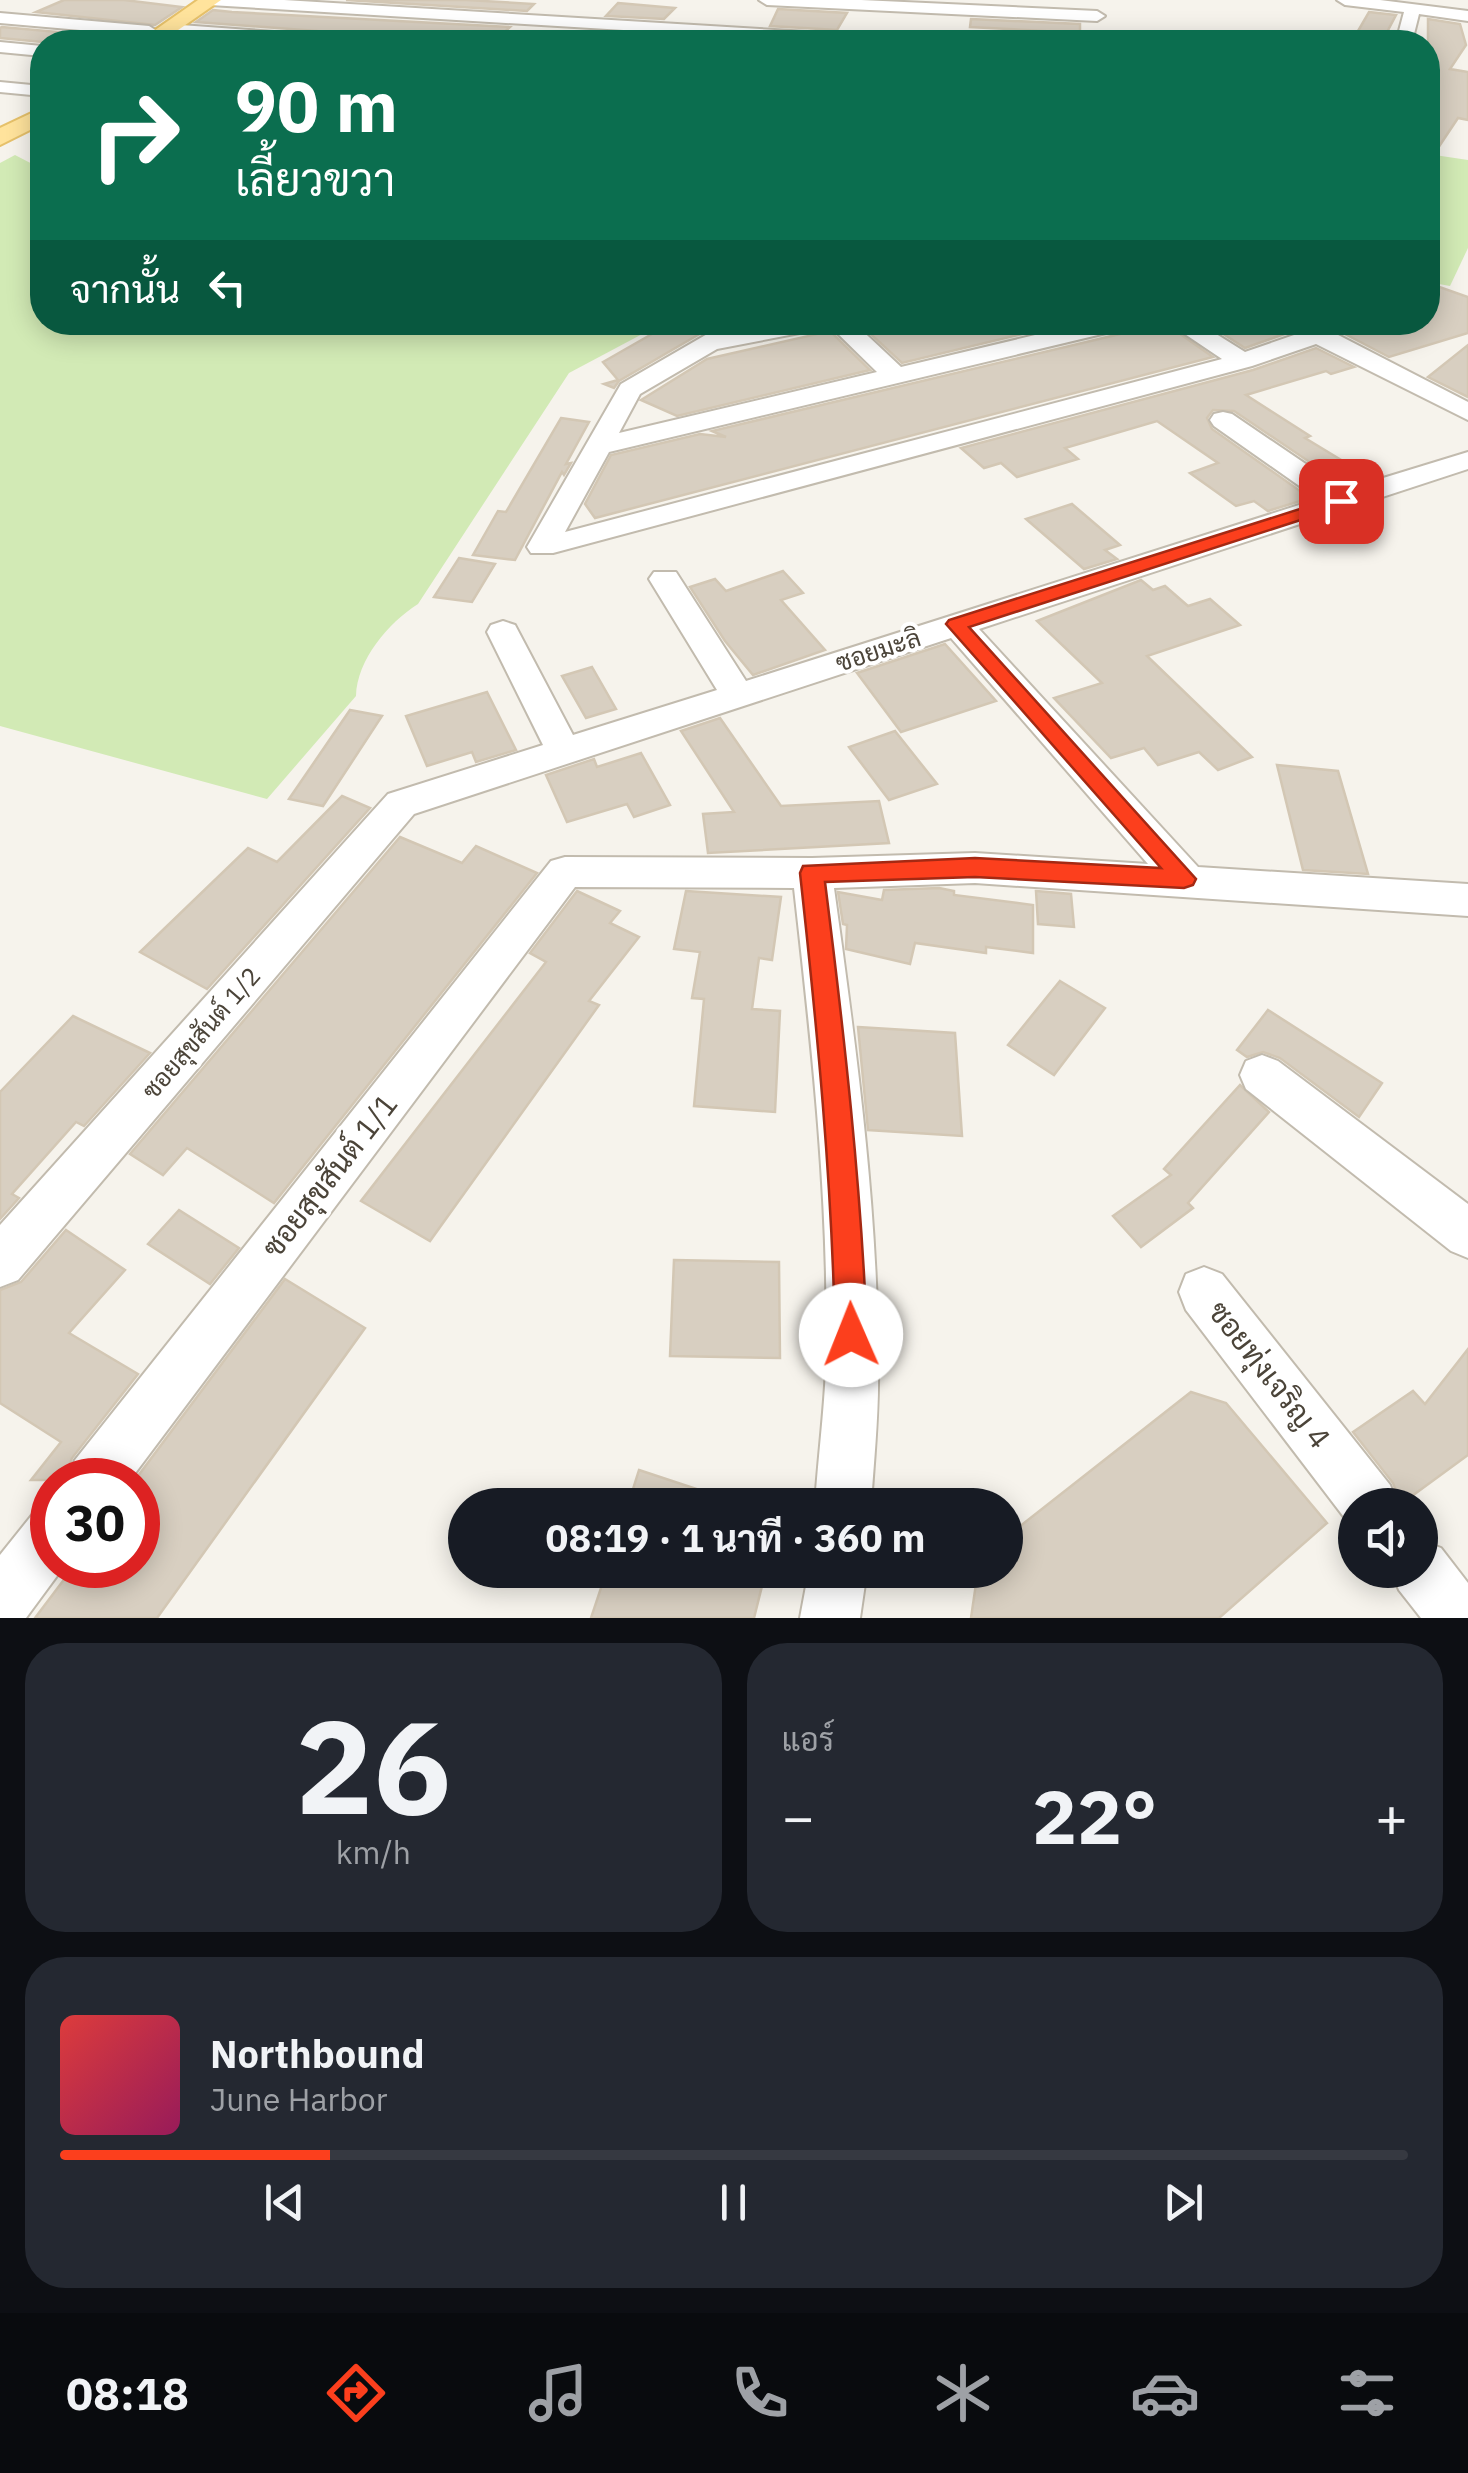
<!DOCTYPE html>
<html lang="th">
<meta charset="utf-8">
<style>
body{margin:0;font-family:"IBM Plex Sans",Sarabun,sans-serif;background:#242831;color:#f1f3f6;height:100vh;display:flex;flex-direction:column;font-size:38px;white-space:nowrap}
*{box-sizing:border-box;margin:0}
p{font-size:32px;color:#9ea1a6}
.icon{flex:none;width:55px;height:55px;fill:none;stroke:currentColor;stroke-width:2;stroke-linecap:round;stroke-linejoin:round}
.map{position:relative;height:1618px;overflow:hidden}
.side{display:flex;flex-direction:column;gap:25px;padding:25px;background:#0d0f14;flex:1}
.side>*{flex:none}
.top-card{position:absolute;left:30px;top:30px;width:1410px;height:305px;border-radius:40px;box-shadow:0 5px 25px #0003;background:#0b6e4f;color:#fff;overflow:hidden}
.buttons{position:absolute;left:1338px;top:1488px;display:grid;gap:20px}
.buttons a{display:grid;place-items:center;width:100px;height:100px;border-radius:50%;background:#171b24;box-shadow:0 5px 25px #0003;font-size:50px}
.speed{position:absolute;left:30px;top:1458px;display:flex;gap:20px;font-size:50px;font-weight:700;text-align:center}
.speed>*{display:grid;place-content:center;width:130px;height:130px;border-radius:50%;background:#171b24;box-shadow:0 5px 25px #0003;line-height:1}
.speed .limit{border:15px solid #d22;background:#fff;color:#111}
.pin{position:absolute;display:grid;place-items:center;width:85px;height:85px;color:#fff;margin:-42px;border-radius:20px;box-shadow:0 5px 15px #0006}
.me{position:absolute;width:110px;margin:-55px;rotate:359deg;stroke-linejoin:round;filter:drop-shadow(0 0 8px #0008)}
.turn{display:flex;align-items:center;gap:35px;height:210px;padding:0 40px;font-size:45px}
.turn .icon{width:130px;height:130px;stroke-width:2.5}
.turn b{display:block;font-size:70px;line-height:85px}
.then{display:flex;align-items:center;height:95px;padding:0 40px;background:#0003;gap:20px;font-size:38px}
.big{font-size:75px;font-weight:700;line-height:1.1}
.side .widget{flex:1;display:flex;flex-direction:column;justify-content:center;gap:15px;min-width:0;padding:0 35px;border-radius:40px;background:#242831}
.side .dial{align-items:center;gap:0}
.dial b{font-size:130px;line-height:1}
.song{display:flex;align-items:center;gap:30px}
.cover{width:120px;height:120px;border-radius:15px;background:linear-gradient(135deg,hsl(0 70% 55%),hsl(330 70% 35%))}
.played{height:10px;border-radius:5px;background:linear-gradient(90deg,#fc3f1d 20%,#363941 20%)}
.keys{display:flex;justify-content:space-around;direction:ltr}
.heat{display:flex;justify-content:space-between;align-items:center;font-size:55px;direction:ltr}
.side .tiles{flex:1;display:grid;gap:25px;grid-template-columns:1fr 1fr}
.widget:last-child{grid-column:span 2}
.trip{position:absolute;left:448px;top:1488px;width:575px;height:100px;border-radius:50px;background:#171b24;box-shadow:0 5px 25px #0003;font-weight:700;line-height:100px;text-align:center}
.tabs{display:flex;height:160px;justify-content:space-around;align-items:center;background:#090b0e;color:#9ea1a6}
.tabs .icon{width:70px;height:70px}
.tabs .selected{color:#fc3f1d}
.tabs b{font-size:45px;color:#f1f3f6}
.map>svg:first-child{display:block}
.green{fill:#d2eab5}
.building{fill:#d8cfc1;stroke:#d3c7b4;stroke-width:2.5}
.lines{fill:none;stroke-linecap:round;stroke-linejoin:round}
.minor-casing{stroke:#c2bbae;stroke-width:4}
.major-casing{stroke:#e6c16a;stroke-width:4}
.minor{fill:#fff;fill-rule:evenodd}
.major{fill:#ffe39c;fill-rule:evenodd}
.route{fill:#fc3f1d;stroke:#a42913;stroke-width:2.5}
.labels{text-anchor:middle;stroke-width:8;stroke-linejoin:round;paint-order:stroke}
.street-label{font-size:25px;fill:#4b4439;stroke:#fff}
.near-street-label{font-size:30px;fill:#4b4439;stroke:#fff}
</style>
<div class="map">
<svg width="1468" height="1618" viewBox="0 0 1468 1618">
<rect width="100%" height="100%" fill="#f6f3ec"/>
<!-- green -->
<g class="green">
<path d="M1428 154 1468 160V248L1450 286 1428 282Z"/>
<path d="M15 155 42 169V322L663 323 569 373 418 604C388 623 357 660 356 696L267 799 0 726V163Z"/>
</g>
<!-- building -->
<g class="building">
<path d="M64 0H124L182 7 155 25 36 12Z"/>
<path d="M346 0H467L534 4 527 11Z"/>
<path d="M618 3 675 8 664 19 606 16Z"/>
<path d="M778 9 847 13 837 30 770 26Z"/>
<path d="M213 10 232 12 510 27 494 42H354L343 33 196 22Z"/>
<path d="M1369 12 1396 15 1386 34 1358 31Z"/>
<path d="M971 19 1080 24V33L970 27Z"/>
<path d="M1428 19 1460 24 1466 45 1450 69 1468 72V120L1458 118 1428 163Z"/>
<path d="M0 28 2 27 136 39 135 42H43L0 38Z"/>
<path d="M590 32 650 35 644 42H579Z"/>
<path d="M1428 283 1468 297V333L1389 357 1322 322H1428Z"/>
<path d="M673 322H720L619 381 614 388 604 384 618 380 603 362Z"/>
<path d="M874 322H1072L902 363 862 326Z"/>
<path d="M1139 322H1163L1213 357 595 518 585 504 611 455 700 434 726 437 712 431 1124 333Z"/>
<path d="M1205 322H1279L1290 332 1245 348Z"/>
<path d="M830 331 870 370 677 416 641 400 707 359Z"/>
<path d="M1468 345V397L1428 377Z"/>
<path d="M1316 348 1354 367 1331 374 1326 371 1246 395 1310 436 1305 438 1371 478 1345 486 1234 411 1213 410 1207 418 1212 429 1310 498 1268 511 1254 501 1236 506 1190 473 1218 463 1157 421 1065 448 1078 459 1017 477 1001 463 984 468 961 448 1253 370Z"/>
<path d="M561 418 589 422 566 464 571 463 564 475 562 472 515 560 473 555 498 511 506 512Z"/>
<path d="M1072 504 1120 545 1105 550 1117 559 1084 569 1026 519Z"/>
<path d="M459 558 495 564 472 602 434 597Z"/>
<path d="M783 571 803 593 781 600 825 650 753 675 725 641 690 587 715 579 726 591Z"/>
<path d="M1141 580 1153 590 1165 586 1188 606 1210 599 1240 625 1147 656 1252 757 1218 770 1199 752 1158 765 1144 748 1111 758 1054 698 1102 683 1037 621Z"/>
<path d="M945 644 996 701 901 732 857 673Z"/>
<path d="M592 667 616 709 586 718 562 676Z"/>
<path d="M487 692 516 750 476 762 472 752 427 766 406 716Z"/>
<path d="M350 710 382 716 323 806 289 799Z"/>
<path d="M720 718 781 806 879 801 889 843 708 853 703 814 734 812 681 731Z"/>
<path d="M895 731 937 784 889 800 849 747Z"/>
<path d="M641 753 670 805 634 817 627 804 567 822 546 775 594 759 597 767Z"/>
<path d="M1277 765 1338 771 1368 874 1303 870Z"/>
<path d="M342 796 370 808 207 989 140 952 248 848 277 862Z"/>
<path d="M400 837 462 863 476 846 537 873 274 1203 187 1148 163 1175 130 1154Z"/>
<path d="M939 888 954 891V895L1033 905V953L986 947V953L915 943 910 964 846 949 847 925 843 924 838 892 882 900 884 890Z"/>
<path d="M577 891 620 911 610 923 639 937 589 1001 599 1005 430 1241 361 1201 546 962 530 953Z"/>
<path d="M686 891 781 897 772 960 759 958 752 1009 780 1011 775 1112 694 1106 704 999 692 998 700 952 674 949Z"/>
<path d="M1036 891 1071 894 1074 927 1038 924Z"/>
<path d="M1060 981 1105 1008 1054 1075 1008 1045Z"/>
<path d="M1268 1010 1382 1083 1359 1117 1280 1058 1263 1052 1247 1057 1237 1050Z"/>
<path d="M73 1016 150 1053 84 1126 76 1122 12 1194 19 1198 0 1219V1092Z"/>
<path d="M858 1027 955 1033 962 1136 868 1130Z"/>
<path d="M1240 1085 1269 1112 1188 1203 1193 1208 1141 1247 1113 1216 1171 1175 1164 1169Z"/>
<path d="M179 1210 239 1248 210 1284 148 1244Z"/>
<path d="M66 1230 125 1270 69 1333 138 1374 72 1458 64 1480H31L61 1442 0 1403V1290L21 1282Z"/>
<path d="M674 1260 779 1262 780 1358 670 1356Z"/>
<path d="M285 1279 365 1328 157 1618H35L75 1565H138V1476Z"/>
<path d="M1468 1349V1455L1401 1504 1393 1483 1353 1432 1413 1391 1425 1404Z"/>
<path d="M1191 1392 1226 1403 1327 1523 1219 1618H971L978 1570H1005V1538Z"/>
<path d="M639 1470 730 1500 729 1505H628Z"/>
<path d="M607 1570H766L754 1618H591Z"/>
</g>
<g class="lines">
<defs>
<g id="minor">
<path d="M202 0H284L891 37 899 42H820L210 5Z"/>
<path d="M759 0H861L1097 11 1105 16 1097 21 767 5Z"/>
<path d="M1337 0H1380L1468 11V21L1419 14 1412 42H1396L1404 12 1345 5Z"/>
<path d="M0 13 149 26 157 31 149 36 0 23Z"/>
<path d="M167 24 343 37 351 42H284L161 32 159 29Z"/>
<path d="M0 42 42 46V56L0 52Z"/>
<path d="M0 82 42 86V96L0 92Z"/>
<path d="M728 322H758L749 330 786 322H853L901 367 1090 322H1135L1123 329 609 452 565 532 1222 359 1167 322H1197L1245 352 1297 334 1286 322H1313L1468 402V420L1316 344 1252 366 553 553H531L527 547 621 384ZM831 327 877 372 619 433 640 394 717 349Z"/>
<path d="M1223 412 1232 414 1344 490 1468 452V469L979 629 1198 867 1468 884V916L975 883 834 888C856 1047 878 1207 878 1367 879 1413 874 1459 871 1505H815C818 1459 824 1414 826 1368 830 1208 812 1047 794 888L575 887 130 1480H67L75 1460 551 861 565 857 812 858 975 853 1148 864 951 638 414 814 18 1280 0 1287V1225L388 794 543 745 487 632 491 625 503 621 515 625 573 735 717 690 649 579 654 572H676L746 681 1318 499 1214 426 1210 420 1214 414Z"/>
<path d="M1262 1055 1278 1061 1468 1204V1258L1451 1251 1246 1089 1240 1075 1246 1061Z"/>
<path d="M1204 1267 1222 1274 1390 1485 1398 1505H1355V1527L1350 1525 1186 1310 1179 1292 1186 1274Z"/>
<path d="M52 1506V1565H65L26 1618H0V1555L32 1515Z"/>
<path d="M1420 1540 1441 1548 1468 1583V1618H1421L1399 1590 1391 1570H1420Z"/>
<path d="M809 1570H867L860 1618H800Z"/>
</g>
<g id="major">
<path d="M198 0H221L161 42H138Z"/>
<path d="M42 108V124L0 145V128Z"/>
</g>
</defs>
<!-- minor casing -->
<use href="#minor" class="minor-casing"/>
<!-- major casing -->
<use href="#major" class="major-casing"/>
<!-- minor -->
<use href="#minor" class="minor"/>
<!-- major -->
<use href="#major" class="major"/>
</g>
<!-- route -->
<path class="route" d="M1341 496 1350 501 1347 505 969 627 1196 879 1193 885 1184 888 975 877 825 882C844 1033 861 1183 867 1335L862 1346 851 1351 840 1346 835 1335C832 1180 817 1027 800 873L803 866 975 858 1161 868 946 624 949 620Z"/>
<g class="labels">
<!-- street labels -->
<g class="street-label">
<text transform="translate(878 650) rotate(-18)" y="9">ซอยมะลิ</text>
<text transform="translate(201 1033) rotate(-49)" y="9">ซอยสุขสันต์ 1/2</text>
</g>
<!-- near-street labels -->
<g class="near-street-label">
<text transform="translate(330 1176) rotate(-52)" y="10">ซอยสุขสันต์ 1/1</text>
<text transform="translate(1269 1375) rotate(52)" y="10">ซอยทุ่งเจริญ 4</text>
</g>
</g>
</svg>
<div class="buttons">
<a><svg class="icon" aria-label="sound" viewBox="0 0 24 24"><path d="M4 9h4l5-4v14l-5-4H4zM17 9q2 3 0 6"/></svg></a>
</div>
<div class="speed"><div class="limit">30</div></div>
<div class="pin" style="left:1341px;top:501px;background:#d93025"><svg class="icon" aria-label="arrive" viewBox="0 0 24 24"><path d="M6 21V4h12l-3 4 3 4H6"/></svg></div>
<svg class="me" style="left:851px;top:1335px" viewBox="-20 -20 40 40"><circle r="19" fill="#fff"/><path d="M0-13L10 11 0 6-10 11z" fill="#fc3f1d"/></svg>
<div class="trip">08:19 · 1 นาที · 360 m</div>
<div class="top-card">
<div class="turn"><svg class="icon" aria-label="right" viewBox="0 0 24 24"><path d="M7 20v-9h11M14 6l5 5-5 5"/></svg><div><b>90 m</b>เลี้ยวขวา</div></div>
<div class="then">จากนั้น<svg class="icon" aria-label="left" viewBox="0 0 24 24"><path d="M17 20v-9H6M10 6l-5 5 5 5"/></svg></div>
</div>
</div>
<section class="side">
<div class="tiles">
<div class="widget dial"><b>26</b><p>km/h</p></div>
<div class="widget"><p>แอร์</p>
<div class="heat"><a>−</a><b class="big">22°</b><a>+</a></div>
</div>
<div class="widget">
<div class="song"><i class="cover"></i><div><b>Northbound</b><p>June Harbor</p></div></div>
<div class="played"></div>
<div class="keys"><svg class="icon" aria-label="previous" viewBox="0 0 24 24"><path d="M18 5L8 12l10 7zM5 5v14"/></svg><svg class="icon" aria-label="pause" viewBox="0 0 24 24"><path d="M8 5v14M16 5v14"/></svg><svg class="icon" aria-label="next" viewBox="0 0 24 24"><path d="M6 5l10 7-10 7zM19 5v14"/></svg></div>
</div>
</div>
</section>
<nav class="tabs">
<b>08:18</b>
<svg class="icon selected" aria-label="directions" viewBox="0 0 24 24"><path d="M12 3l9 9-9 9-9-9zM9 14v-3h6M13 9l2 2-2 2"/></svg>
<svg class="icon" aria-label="music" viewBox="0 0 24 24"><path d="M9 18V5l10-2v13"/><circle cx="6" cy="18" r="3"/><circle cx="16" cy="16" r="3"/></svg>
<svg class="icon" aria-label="phone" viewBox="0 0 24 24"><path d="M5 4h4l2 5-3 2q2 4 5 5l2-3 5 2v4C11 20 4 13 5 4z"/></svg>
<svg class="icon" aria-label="climate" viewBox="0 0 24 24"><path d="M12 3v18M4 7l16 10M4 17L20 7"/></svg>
<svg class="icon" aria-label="car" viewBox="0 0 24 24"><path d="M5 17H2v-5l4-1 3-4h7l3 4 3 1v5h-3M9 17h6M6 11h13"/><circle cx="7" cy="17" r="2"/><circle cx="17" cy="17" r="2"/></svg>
<svg class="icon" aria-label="filters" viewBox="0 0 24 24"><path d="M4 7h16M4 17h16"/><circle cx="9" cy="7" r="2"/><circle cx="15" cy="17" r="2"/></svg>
</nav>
